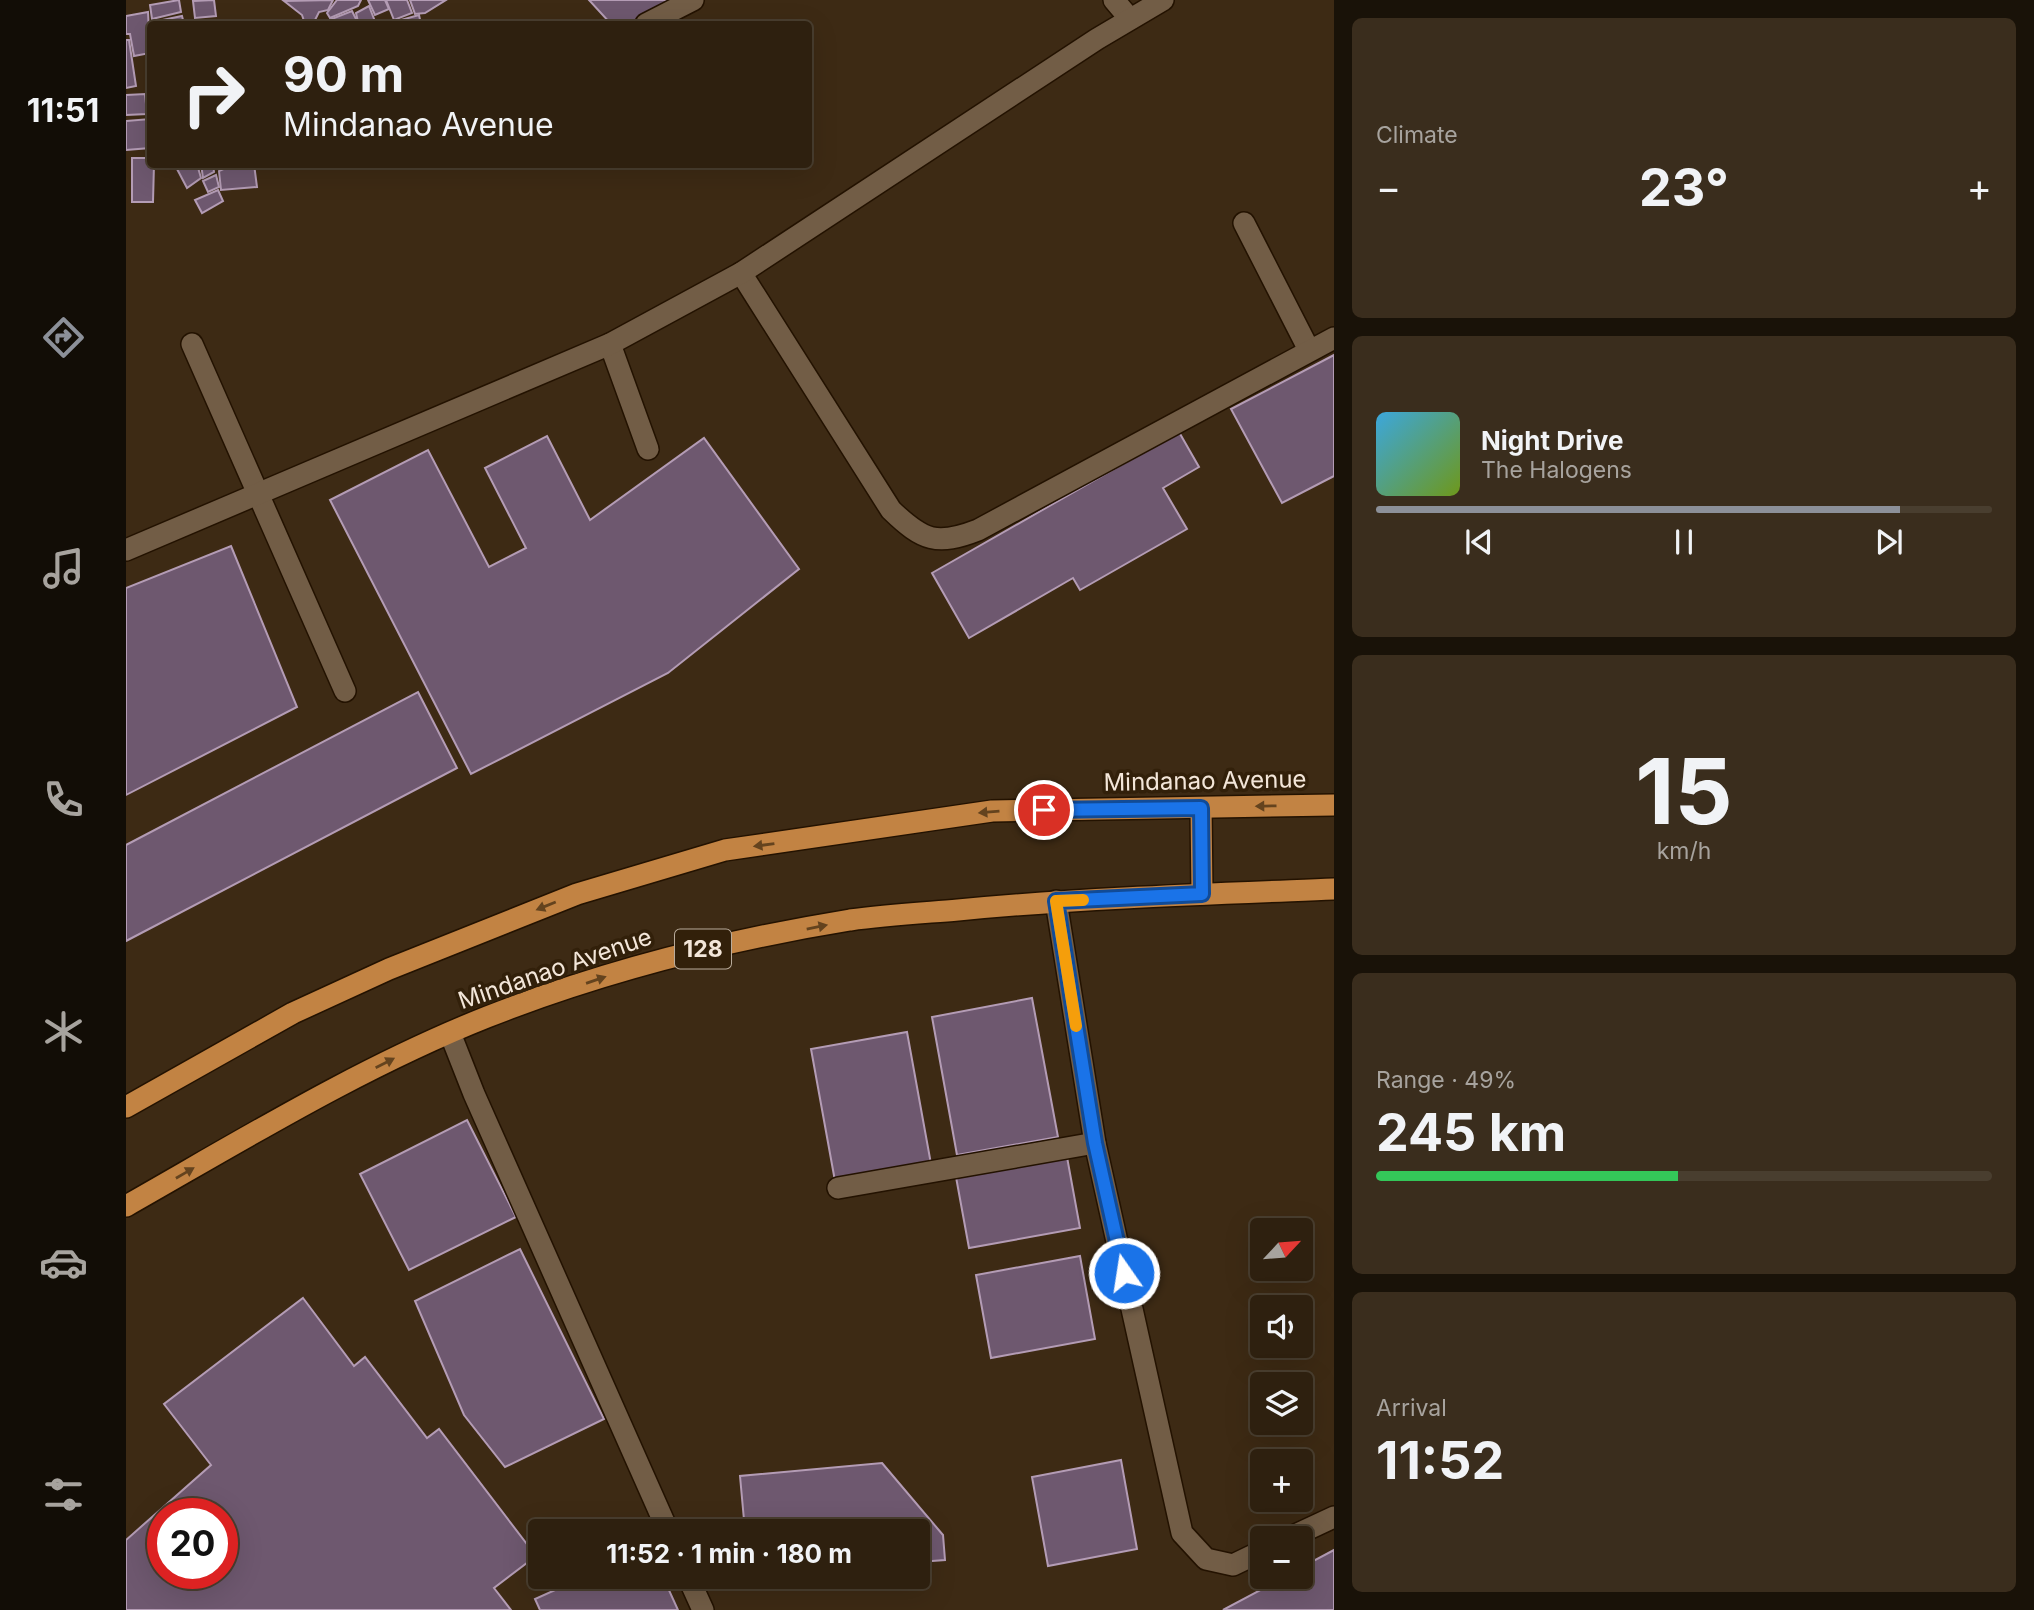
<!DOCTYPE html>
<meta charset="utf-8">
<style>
body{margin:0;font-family:Inter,sans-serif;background:#3a2d1d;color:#f1f3f6;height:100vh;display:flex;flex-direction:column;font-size:26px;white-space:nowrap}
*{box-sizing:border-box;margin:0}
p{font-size:23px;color:#a7a39e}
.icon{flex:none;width:38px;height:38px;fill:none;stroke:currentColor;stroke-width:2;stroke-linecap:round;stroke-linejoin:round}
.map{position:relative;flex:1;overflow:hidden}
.details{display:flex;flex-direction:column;gap:18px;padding:18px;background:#191208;width:700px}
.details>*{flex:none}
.top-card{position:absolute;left:21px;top:21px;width:665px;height:147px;border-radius:7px;box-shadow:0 7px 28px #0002,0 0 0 2px #493e2f;background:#2e200f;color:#f1f3f6;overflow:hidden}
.needle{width:46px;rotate:64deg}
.buttons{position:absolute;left:1124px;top:1218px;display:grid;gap:14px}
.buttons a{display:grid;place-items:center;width:63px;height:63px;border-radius:7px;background:#2e200f;box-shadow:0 7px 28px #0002,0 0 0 2px #493e2f;font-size:35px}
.speed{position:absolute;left:21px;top:1498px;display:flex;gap:14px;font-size:35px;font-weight:700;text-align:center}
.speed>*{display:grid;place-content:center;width:91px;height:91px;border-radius:50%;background:#2e200f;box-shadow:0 7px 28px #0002,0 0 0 2px #493e2f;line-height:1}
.speed .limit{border:10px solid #d22;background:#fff;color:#111}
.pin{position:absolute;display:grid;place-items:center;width:60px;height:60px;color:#fff;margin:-30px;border:4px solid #fff;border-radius:50%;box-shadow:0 2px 7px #0007}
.me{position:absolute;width:77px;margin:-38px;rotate:347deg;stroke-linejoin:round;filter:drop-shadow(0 0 5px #0008)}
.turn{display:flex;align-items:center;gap:24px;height:147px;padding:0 21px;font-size:32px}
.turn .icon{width:91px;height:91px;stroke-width:2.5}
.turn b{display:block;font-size:49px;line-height:60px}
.big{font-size:52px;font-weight:700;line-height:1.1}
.details .tile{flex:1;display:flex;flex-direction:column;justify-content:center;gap:10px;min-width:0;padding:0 24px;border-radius:10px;background:#3a2d1d}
.details .dial{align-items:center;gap:0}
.dial b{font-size:91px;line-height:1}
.song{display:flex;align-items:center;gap:21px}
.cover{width:84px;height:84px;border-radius:10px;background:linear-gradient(135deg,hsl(200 70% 55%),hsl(80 70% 35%))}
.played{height:7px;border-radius:4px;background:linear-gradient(90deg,#8c9099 85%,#493e2f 85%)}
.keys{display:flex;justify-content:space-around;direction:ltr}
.heat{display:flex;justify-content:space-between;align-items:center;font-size:38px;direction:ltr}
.charge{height:10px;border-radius:5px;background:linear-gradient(90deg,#34c759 49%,#493e2f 0)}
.trip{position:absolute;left:402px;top:1519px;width:402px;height:70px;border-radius:7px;background:#2e200f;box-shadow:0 7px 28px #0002,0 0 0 2px #493e2f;font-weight:700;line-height:70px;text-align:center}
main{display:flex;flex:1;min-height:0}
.tabs{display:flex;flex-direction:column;width:126px;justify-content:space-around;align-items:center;background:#120d06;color:#a7a39e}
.tabs .icon{width:49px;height:49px}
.tabs .current{color:#8c9099}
.tabs b{font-size:32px;color:#f1f3f6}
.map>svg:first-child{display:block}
.building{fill:#6e586f;stroke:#b49cb5;stroke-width:2;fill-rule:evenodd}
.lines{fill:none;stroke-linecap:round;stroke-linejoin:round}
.minor-casing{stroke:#231200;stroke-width:24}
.major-casing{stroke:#231200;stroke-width:24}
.minor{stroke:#725d46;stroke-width:21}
.major{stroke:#c28343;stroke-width:21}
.oneway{fill:#64431e}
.route-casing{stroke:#114b97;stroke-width:18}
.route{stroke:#1a73e8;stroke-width:12}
.slow{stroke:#f59e0b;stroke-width:12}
.labels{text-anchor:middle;stroke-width:7;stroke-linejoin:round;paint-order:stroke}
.shield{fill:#32200a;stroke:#b9ab9b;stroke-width:2}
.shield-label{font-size:23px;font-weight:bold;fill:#f3e6d9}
.street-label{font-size:24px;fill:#f3e6d9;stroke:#32200a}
</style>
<main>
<nav class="tabs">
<b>11:51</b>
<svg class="icon current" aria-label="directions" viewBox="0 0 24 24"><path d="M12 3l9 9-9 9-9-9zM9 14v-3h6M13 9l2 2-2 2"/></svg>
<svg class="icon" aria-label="music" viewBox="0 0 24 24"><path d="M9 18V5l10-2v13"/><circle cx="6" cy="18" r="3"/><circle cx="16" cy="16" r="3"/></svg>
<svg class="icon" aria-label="phone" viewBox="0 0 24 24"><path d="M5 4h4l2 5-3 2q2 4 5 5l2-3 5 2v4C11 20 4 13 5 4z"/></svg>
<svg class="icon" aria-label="climate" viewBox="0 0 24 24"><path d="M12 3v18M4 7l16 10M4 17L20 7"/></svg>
<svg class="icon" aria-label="car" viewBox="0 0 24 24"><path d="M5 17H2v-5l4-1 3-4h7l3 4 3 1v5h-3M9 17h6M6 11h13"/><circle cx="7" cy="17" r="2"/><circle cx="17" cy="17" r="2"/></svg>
<svg class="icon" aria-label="filters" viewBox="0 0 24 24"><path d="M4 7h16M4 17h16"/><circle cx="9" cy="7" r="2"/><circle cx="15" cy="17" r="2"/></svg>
</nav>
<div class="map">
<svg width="1208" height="1610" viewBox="0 0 1208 1610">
<rect width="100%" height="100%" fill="#3d2a14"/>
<!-- building -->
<g class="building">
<path d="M53 0 55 12 26 19 24 5Z"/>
<path d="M88 0 90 16 69 18 67 1Z"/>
<path d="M207 0 202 10 193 12 187 24H179L176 15 158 1Z"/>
<path d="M235 0 232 6 204 18 201 13 211 0Z"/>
<path d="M242 0H259L263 9 249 15Z"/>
<path d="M260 0H281L286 13 268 20Z"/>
<path d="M284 0H320L299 13 289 14Z"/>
<path d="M463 0H549L506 24H485Z"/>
<path d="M243 6 250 24H226L232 22 230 13Z"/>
<path d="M226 11 231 21 221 24H205L203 20Z"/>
<path d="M22 12 24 53 8 56 4 34H0V16Z"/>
<path d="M293 15 295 24H264V23Z"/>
<path d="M56 16 58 24H28L27 22Z"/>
<path d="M0 40H3L10 86 0 88Z"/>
<path d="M19 94 21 114 0 115V95Z"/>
<path d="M24 119V148L0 150V121Z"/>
<path d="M6 158H24V164H28L27 202H6Z"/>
<path d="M59 164H71L75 178 61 188 50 167Z"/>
<path d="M75 164H87L88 172 77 178Z"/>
<path d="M102 164H128L131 187 95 190 93 171 102 167Z"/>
<path d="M90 175 93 187 82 192 77 181Z"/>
<path d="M92 190 97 201 76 213 69 200Z"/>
<path d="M1208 355V476L1156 503 1105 409Z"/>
<path d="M1053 432 1073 467 1037 488 1061 529 954 590 947 578 843 638 806 573Z"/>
<path d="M421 436 464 520 578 438 673 569 542 673 345 774 204 500 302 450 363 567 400 548 359 468Z"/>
<path d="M105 546 171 707 0 795V588Z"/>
<path d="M292 692 331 768 0 941V845Z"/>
<path d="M906 998 932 1137 831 1155 806 1017Z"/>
<path d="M781 1032 805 1164 709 1181 685 1049Z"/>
<path d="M341 1120 390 1217 283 1270 234 1174Z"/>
<path d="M941 1157 954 1228 843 1248 830 1177Z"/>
<path d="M394 1249 478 1419 379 1467 338 1415 289 1301Z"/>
<path d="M954 1256 969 1339 865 1358 850 1275Z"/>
<path d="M177 1298 228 1366 239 1357 301 1438 313 1429 410 1556 368 1588 385 1610H0V1540L85 1465 38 1404ZM37 1514H96V1573H37Z"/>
<path d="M995 1460 1011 1549 922 1566 906 1477Z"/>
<path d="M756 1463 817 1535 819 1560 793 1562V1531H619L614 1476Z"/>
<path d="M1208 1550V1610H1097L1159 1577H1174V1568Z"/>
<path d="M458 1577H537L552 1610H414L409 1599Z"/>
</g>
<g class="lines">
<defs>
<g id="minor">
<path d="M988 0 1004 19"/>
<path d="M520 24 567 0"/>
<path d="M1118 223 1183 350"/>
<path d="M615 273 765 510C797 541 811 546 852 530L1208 338"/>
<path d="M66 344 219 691"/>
<path d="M484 344 522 449"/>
<path d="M0 550 484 344 615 273 971 39 1037 0"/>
<path d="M930 901 969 1143 1056 1533 1080 1559 1107 1565 1136 1551"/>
<path d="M324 1033 348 1094 542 1531"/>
<path d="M712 1188 969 1143"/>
<path d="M1163 1538 1208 1517"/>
<path d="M562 1577 577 1610"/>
</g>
<g id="major">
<path d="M1075 808 1076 894"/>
<path d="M0 1107 167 1013 263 969 451 894 599 850 866 811 1208 805"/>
<path d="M0 1206C118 1139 235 1067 361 1017 478 971 601 940 724 920 760 915 796 913 832 910 957 898 1083 894 1208 889"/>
</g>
</defs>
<!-- minor casing -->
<use href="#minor" class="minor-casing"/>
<!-- major casing -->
<use href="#major" class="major-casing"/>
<!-- minor -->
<use href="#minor" class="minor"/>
<!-- major -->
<use href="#major" class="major"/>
</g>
<!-- one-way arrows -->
<defs><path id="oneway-solid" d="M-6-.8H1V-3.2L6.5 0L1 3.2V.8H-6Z" transform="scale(1.75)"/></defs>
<g class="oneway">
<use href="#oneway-solid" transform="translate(1140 806) rotate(179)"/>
<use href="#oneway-solid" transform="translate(863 812) rotate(175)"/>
<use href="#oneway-solid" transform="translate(638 845) rotate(172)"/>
<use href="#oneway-solid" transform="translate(420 906) rotate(158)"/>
<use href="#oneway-solid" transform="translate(691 927) rotate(-11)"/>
<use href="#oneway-solid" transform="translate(470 980) rotate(-19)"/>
<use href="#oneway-solid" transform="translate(259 1063) rotate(-27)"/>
<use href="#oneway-solid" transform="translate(59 1173) rotate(-30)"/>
</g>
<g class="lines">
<defs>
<path id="route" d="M918 810 1075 808 1076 894 930 901 969 1143 998 1273"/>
</defs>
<!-- route casing -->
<use href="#route" class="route-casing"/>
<!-- route -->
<use href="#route" class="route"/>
<!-- slow -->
<path class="slow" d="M950 1026 930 901 957 900"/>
</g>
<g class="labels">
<!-- shield labels -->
<rect class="shield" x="549" y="929.5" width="56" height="39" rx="5"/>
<g class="shield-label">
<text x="577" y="957">128</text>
</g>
<!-- street labels -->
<g class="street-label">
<text transform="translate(1079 781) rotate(-1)" y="8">Mindanao Avenue</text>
<text transform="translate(429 969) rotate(-19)" y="8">Mindanao Avenue</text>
</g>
</g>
</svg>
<div class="buttons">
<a><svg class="needle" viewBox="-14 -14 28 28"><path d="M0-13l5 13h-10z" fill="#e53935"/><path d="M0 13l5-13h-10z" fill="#a7a39e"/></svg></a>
<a><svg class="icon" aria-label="sound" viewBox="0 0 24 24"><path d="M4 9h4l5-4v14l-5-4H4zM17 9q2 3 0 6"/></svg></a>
<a><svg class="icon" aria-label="layers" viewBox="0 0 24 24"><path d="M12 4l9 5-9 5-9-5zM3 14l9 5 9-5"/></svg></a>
<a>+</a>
<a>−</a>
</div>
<div class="speed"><div class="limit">20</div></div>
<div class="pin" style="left:918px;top:810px;background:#d93025"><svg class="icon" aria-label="arrive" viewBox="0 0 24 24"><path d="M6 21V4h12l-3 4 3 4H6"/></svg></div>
<svg class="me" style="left:998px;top:1273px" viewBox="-20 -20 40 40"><circle r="17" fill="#1a73e8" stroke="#fff" stroke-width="3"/><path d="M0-11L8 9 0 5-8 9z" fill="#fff"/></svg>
<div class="trip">11:52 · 1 min · 180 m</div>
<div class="top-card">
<div class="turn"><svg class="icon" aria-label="right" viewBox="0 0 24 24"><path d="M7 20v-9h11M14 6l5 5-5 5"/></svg><div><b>90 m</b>Mindanao Avenue</div></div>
</div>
</div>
<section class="details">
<div class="tile"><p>Climate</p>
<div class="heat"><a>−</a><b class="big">23°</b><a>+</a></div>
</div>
<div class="tile">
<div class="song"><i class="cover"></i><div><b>Night Drive</b><p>The Halogens</p></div></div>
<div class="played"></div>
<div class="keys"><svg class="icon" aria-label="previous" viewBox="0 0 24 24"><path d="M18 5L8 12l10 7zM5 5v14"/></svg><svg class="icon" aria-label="pause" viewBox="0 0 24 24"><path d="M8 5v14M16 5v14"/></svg><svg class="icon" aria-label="next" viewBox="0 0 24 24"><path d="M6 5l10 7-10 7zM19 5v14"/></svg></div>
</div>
<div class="tile dial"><b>15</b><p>km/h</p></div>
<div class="tile"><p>Range · 49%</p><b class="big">245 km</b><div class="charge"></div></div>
<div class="tile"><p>Arrival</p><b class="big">11:52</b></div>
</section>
</main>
